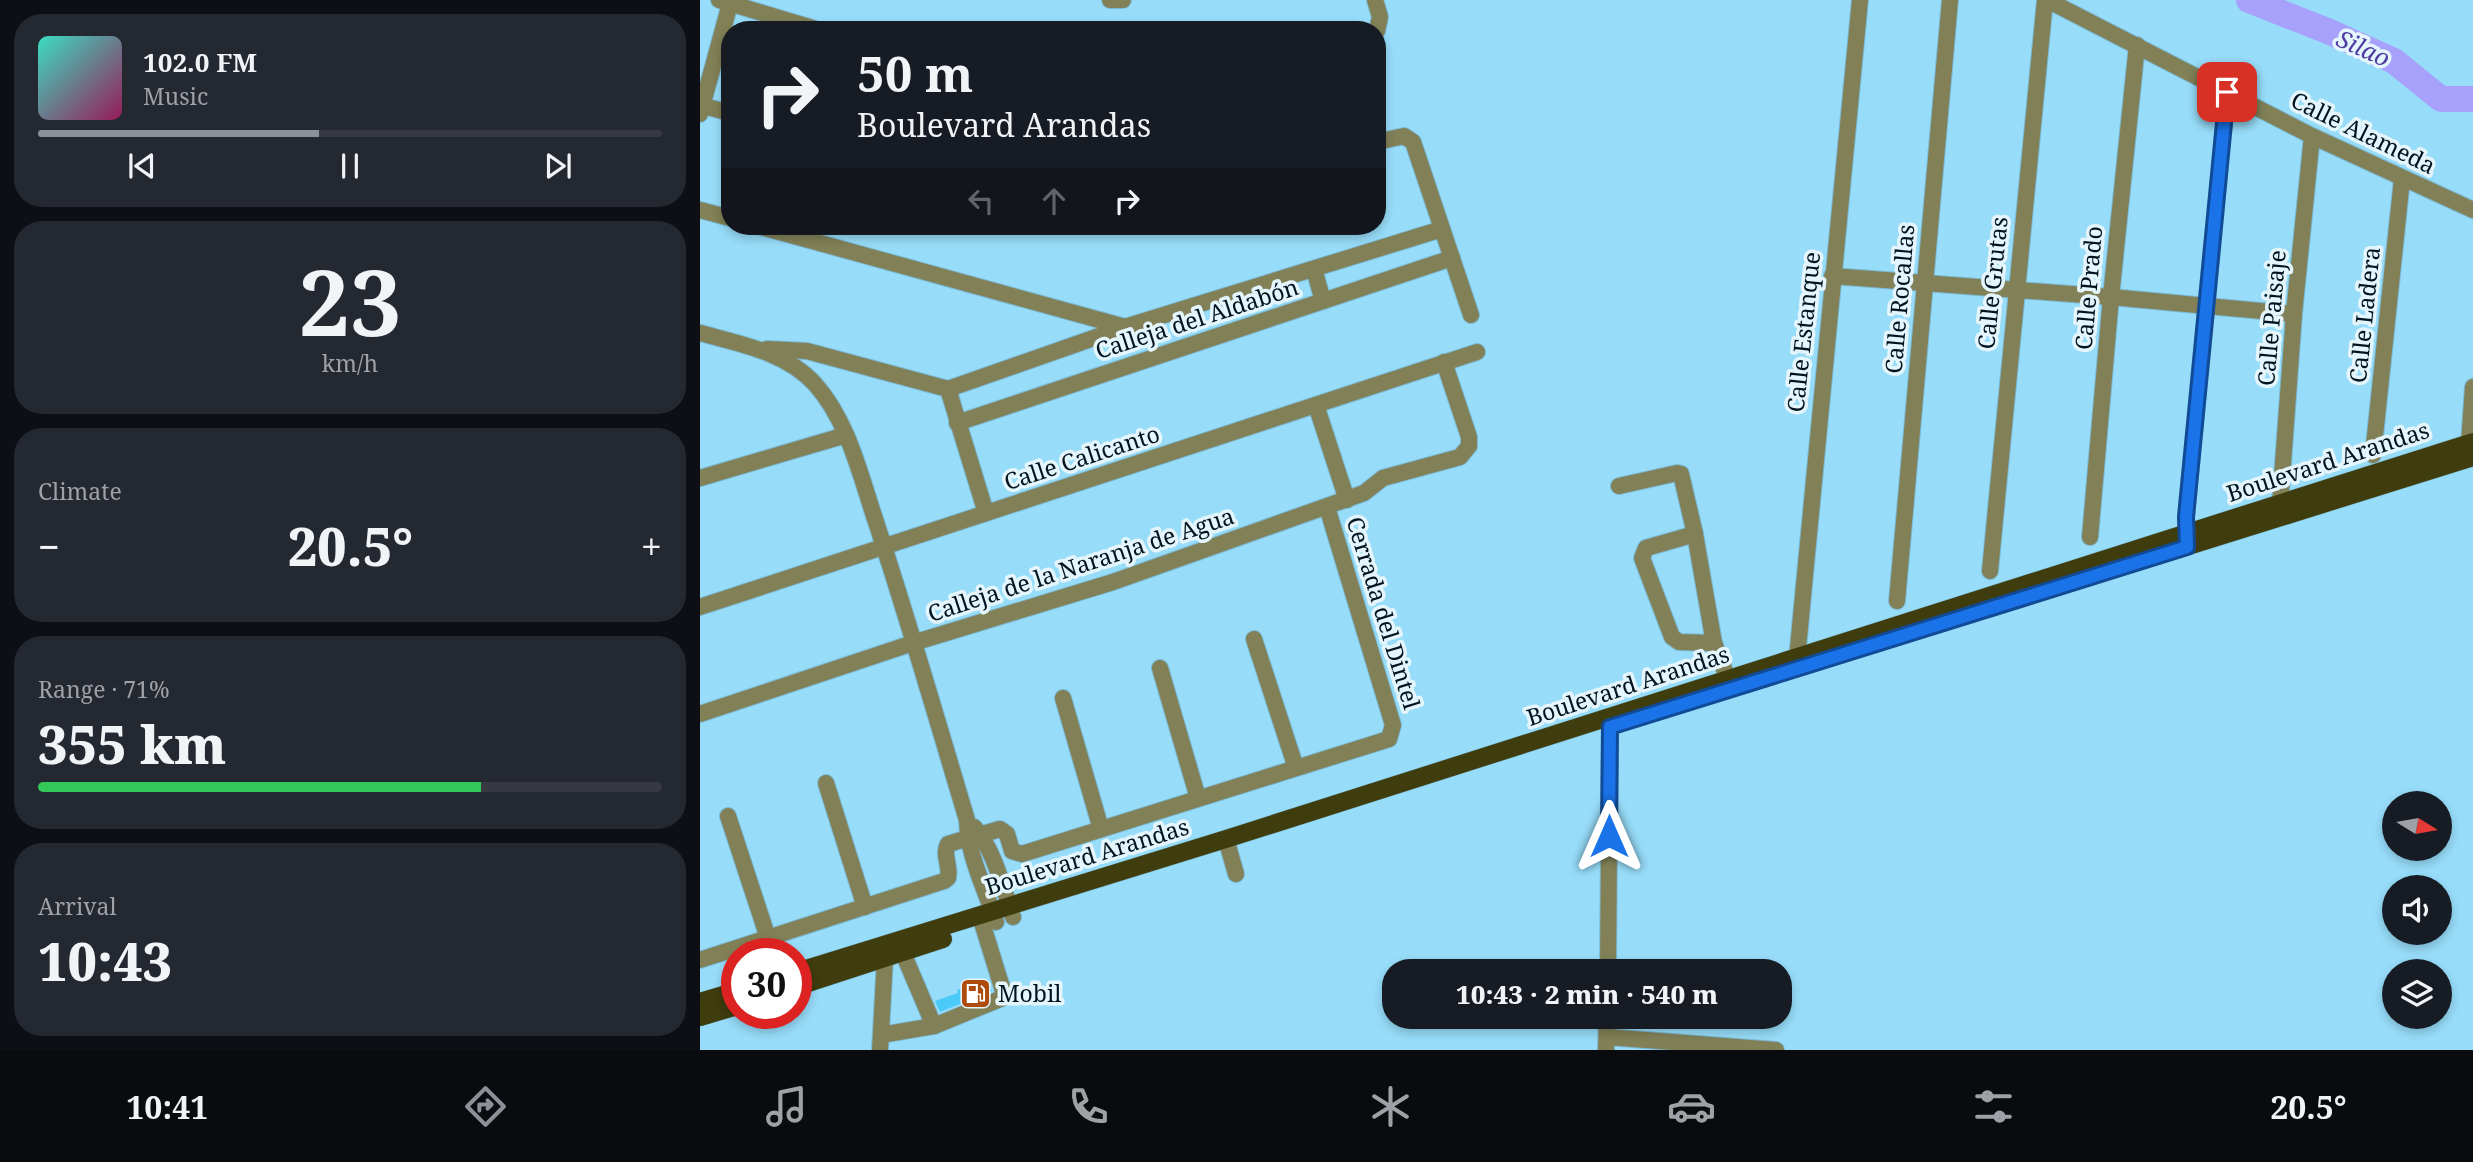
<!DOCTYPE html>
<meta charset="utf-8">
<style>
body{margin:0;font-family:"Noto Serif",serif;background:#242831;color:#f1f3f6;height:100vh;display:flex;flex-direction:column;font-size:26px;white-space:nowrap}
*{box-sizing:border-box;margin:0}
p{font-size:23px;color:#9ea1a6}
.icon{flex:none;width:38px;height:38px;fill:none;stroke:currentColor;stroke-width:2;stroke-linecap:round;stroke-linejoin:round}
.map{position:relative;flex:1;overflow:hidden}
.details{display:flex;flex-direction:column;gap:14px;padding:14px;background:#0d0f14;width:700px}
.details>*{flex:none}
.guide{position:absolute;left:21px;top:21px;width:665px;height:214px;border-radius:28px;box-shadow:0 4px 10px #0003;background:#171b24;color:#f1f3f6;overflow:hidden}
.needle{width:46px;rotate:101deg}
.fabs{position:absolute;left:1682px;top:791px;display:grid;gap:14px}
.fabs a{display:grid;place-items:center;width:70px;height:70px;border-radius:50%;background:#171b24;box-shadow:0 4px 10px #0003;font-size:35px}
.speed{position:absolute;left:21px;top:938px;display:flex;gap:14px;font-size:35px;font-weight:700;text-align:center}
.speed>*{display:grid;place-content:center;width:91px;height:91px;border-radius:50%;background:#171b24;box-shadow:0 4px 10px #0003;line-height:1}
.speed .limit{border:10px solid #d22;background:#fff;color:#111}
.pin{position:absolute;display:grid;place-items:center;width:60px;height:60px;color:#fff;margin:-30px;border-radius:14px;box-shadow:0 4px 10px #0006}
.me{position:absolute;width:77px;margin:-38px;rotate:0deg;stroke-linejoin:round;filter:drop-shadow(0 0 5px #0008)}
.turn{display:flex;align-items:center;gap:24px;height:147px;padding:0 21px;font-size:32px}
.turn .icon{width:91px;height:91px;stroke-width:2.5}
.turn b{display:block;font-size:49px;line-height:60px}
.lanes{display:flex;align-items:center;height:66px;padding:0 21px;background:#0003;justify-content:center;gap:35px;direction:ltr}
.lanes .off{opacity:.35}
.big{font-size:52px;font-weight:800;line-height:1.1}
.details .card{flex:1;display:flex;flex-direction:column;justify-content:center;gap:10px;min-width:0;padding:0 24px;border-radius:28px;background:#242831}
.details .dial{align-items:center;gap:0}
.dial b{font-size:91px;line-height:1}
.song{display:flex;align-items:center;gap:21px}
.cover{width:84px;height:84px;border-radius:10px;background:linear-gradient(135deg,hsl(170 70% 55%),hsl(330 70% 35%))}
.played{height:7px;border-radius:4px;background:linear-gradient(90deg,#8c9099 45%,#363941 45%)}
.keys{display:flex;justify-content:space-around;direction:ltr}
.heat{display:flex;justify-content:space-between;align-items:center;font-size:38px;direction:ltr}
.charge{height:10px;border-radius:5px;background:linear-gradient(90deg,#34c759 71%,#363941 0)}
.trip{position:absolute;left:682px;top:959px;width:410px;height:70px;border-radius:28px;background:#171b24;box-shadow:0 4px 10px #0003;font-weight:800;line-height:70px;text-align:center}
.menu{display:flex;height:112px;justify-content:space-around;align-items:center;background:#090b0e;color:#9ea1a6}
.menu .icon{width:49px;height:49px}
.menu .active{color:#8c9099}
.menu b{font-size:32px;color:#f1f3f6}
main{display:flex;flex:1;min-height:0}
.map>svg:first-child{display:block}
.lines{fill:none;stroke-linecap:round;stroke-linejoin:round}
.river{stroke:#a8a1fb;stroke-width:26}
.building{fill:#49caf9}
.minor-casing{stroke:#7cb8d2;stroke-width:18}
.major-casing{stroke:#7cb8d2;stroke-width:19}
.minor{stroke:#818057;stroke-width:16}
.major{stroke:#3f3d0d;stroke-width:18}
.route-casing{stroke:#114b97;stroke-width:18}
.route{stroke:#1a73e8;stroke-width:12}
.labels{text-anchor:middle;stroke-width:7;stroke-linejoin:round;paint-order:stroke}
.street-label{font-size:23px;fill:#00131e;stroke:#e4f5fc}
.poi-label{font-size:23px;fill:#00131e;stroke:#e4f5fc;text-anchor:start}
.water-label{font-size:24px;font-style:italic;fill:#4f3ca3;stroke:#e4f5fc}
</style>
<main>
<section class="details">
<div class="card">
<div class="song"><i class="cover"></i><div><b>102.0 FM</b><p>Music</p></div></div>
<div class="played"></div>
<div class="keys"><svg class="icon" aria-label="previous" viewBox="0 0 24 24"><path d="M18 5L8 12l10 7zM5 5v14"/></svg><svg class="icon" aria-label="pause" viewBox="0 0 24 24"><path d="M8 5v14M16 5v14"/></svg><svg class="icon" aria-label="next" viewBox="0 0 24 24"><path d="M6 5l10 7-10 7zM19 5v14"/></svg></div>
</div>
<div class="card dial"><b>23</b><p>km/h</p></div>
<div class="card"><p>Climate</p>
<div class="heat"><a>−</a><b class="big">20.5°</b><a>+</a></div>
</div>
<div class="card"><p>Range · 71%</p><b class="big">355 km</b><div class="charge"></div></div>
<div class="card"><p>Arrival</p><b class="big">10:43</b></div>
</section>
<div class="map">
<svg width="1773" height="1050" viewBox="0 0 1773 1050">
<rect width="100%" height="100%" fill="#97dcf9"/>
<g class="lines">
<!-- river -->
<path class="river" d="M1549 0 1630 32 1694 61 1741 99H1773"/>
</g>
<!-- building -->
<path class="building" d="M288 980 292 991 240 1012 235 1001 258 993 257 990Z"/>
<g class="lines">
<defs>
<g id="minor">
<path d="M19 0 119 30"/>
<path d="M410 0H423"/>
<path d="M675 0 680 17 677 31"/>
<path d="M1347 0 1612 136 1773 210"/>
<path d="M0 105 30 113"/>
<path d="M0 114 31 0"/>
<path d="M677 142 704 136 713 142 771 315"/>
<path d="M0 210 30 218"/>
<path d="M58 226 425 327"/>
<path d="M614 269 623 301"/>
<path d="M1132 276 1411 297 1594 314"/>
<path d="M0 333C40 344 86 352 115 384 148 421 160 474 175 519 208 619 237 720 267 820 268 857 285 888 296 922"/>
<path d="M67 349 107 351 248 389"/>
<path d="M248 389 425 327 742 229"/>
<path d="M248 389 286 513"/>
<path d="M616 405 647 500"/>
<path d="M257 423 752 258"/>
<path d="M1765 453 1769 443 1773 387"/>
<path d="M1673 455 1702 179"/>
<path d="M0 478 146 435"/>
<path d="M919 486 977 473 981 474 995 534 1014 643 1028 679"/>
<path d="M1580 504 1594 314 1612 136"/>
<path d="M995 534 946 548 942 558 972 637 979 642 1014 643"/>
<path d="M1390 537 1411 297 1437 45"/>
<path d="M1486 546V517L1527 92"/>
<path d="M1290 571 1345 0"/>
<path d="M1197 601 1250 0"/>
<path d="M0 607 777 352"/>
<path d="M554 639 596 768"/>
<path d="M460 668 498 798"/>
<path d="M1096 669 1160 0"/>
<path d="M363 698 401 829"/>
<path d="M0 714 213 643 413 582 664 493 683 478 760 457 769 446V437L744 362"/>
<path d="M126 783 165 907"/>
<path d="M28 816 68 938"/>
<path d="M274 827C294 849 303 888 313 917"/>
<path d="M526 839 536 874"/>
<path d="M203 953 234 1026 305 997 283 926"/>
<path d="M0 960 244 881 248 878C251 866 242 855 248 844L300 829 307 834 312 851 322 854 689 739 693 725 627 507"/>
<path d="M908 971 910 717"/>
<path d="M181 1035 234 1026"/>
<path d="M907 1037 1076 1050"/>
<path d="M180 1050 185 958"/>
<path d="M906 1050 907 1017"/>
</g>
<g id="major">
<path d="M1287 609 1773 457"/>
<path d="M96 972 526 839 1773 442"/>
<path d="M96 987 243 939"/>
<path d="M0 1002 37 991"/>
<path d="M0 1017 37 1006"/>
</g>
</defs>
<!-- minor casing -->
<use href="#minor" class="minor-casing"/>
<!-- major casing -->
<use href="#major" class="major-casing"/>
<!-- minor -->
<use href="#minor" class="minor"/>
<!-- major -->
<use href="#major" class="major"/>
</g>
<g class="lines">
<defs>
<path id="route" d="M909 836 910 727 1487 547 1486 517 1527 92"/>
</defs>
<!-- route casing -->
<use href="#route" class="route-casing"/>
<!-- route -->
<use href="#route" class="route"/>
</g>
<!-- icons -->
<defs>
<symbol id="fuel-square" viewBox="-11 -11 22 22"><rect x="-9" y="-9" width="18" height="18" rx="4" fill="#ae4c0e" stroke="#e4f5fc"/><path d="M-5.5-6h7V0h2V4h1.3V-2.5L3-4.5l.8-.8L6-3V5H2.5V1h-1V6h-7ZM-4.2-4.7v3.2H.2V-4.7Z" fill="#fff"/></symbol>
</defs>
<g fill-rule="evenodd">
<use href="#fuel-square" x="258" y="976" width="35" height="35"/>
</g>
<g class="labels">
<!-- street labels -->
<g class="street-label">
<text transform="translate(1663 133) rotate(26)" y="8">Calle Alameda</text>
<text transform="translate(1293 283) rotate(-84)" y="8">Calle Grutas</text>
<text transform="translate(1389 288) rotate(-85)" y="8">Calle Prado</text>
<text transform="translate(1200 299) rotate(-85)" y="8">Calle Rocallas</text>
<text transform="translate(1665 315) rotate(-84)" y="8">Calle Ladera</text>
<text transform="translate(1572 318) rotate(-85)" y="8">Calle Paisaje</text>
<text transform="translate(497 319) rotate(-18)" y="8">Calleja del Aldabón</text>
<text transform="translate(1104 332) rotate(-84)" y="8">Calle Estanque</text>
<text transform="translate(382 458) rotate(-18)" y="8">Calle Calicanto</text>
<text transform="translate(1628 462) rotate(-18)" y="8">Boulevard Arandas</text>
<text transform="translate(381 565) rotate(-18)" y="8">Calleja de la Naranja de Agua</text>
<text transform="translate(683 613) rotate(73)" y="8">Cerrada del Dintel</text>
<text transform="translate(928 686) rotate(-18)" y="8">Boulevard Arandas</text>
<text transform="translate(387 857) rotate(-17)" y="8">Boulevard Arandas</text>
</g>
<!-- poi labels -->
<g class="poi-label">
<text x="298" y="1002">Mobil</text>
</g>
<!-- water labels -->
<g class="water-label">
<text transform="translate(1663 49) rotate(24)" y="8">Silao</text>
</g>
</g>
</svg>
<div class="fabs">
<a><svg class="needle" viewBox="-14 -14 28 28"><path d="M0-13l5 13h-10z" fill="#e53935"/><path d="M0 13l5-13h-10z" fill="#9ea1a6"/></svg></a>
<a><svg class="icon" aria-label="sound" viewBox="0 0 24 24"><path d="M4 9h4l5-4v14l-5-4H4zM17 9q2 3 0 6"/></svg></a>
<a><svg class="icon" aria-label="layers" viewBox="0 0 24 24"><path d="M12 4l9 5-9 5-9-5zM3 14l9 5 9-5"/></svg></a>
</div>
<div class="speed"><div class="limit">30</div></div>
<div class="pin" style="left:1527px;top:92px;background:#d93025"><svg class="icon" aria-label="arrive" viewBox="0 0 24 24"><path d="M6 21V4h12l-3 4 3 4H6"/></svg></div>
<svg class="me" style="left:909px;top:836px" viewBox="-20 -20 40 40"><path d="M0-17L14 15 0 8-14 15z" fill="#1a73e8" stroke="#fff" stroke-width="4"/></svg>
<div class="trip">10:43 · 2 min · 540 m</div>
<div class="guide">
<div class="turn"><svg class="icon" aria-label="right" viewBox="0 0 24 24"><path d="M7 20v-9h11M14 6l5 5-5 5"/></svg><div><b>50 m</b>Boulevard Arandas</div></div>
<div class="lanes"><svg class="icon off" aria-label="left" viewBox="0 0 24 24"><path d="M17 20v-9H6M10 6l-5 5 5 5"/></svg><svg class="icon off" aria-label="ahead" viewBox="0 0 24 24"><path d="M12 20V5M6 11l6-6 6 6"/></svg><svg class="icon" aria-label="right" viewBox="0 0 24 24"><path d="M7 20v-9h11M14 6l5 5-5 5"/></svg></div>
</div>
</div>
</main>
<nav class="menu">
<b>10:41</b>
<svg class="icon active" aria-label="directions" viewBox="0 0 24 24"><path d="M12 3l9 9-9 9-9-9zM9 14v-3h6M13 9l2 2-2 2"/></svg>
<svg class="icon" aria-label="music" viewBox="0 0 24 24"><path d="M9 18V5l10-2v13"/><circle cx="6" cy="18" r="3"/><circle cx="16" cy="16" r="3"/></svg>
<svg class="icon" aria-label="phone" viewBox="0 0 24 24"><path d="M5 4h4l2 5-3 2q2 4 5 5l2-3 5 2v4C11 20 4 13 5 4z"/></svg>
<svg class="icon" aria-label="climate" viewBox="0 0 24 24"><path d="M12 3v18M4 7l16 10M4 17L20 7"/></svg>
<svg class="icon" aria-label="car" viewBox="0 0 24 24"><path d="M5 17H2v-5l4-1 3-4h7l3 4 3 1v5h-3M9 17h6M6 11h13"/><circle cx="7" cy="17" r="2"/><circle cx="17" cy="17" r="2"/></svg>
<svg class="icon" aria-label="filters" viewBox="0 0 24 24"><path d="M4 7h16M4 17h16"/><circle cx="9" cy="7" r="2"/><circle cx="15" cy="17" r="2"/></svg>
<b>20.5°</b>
</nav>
